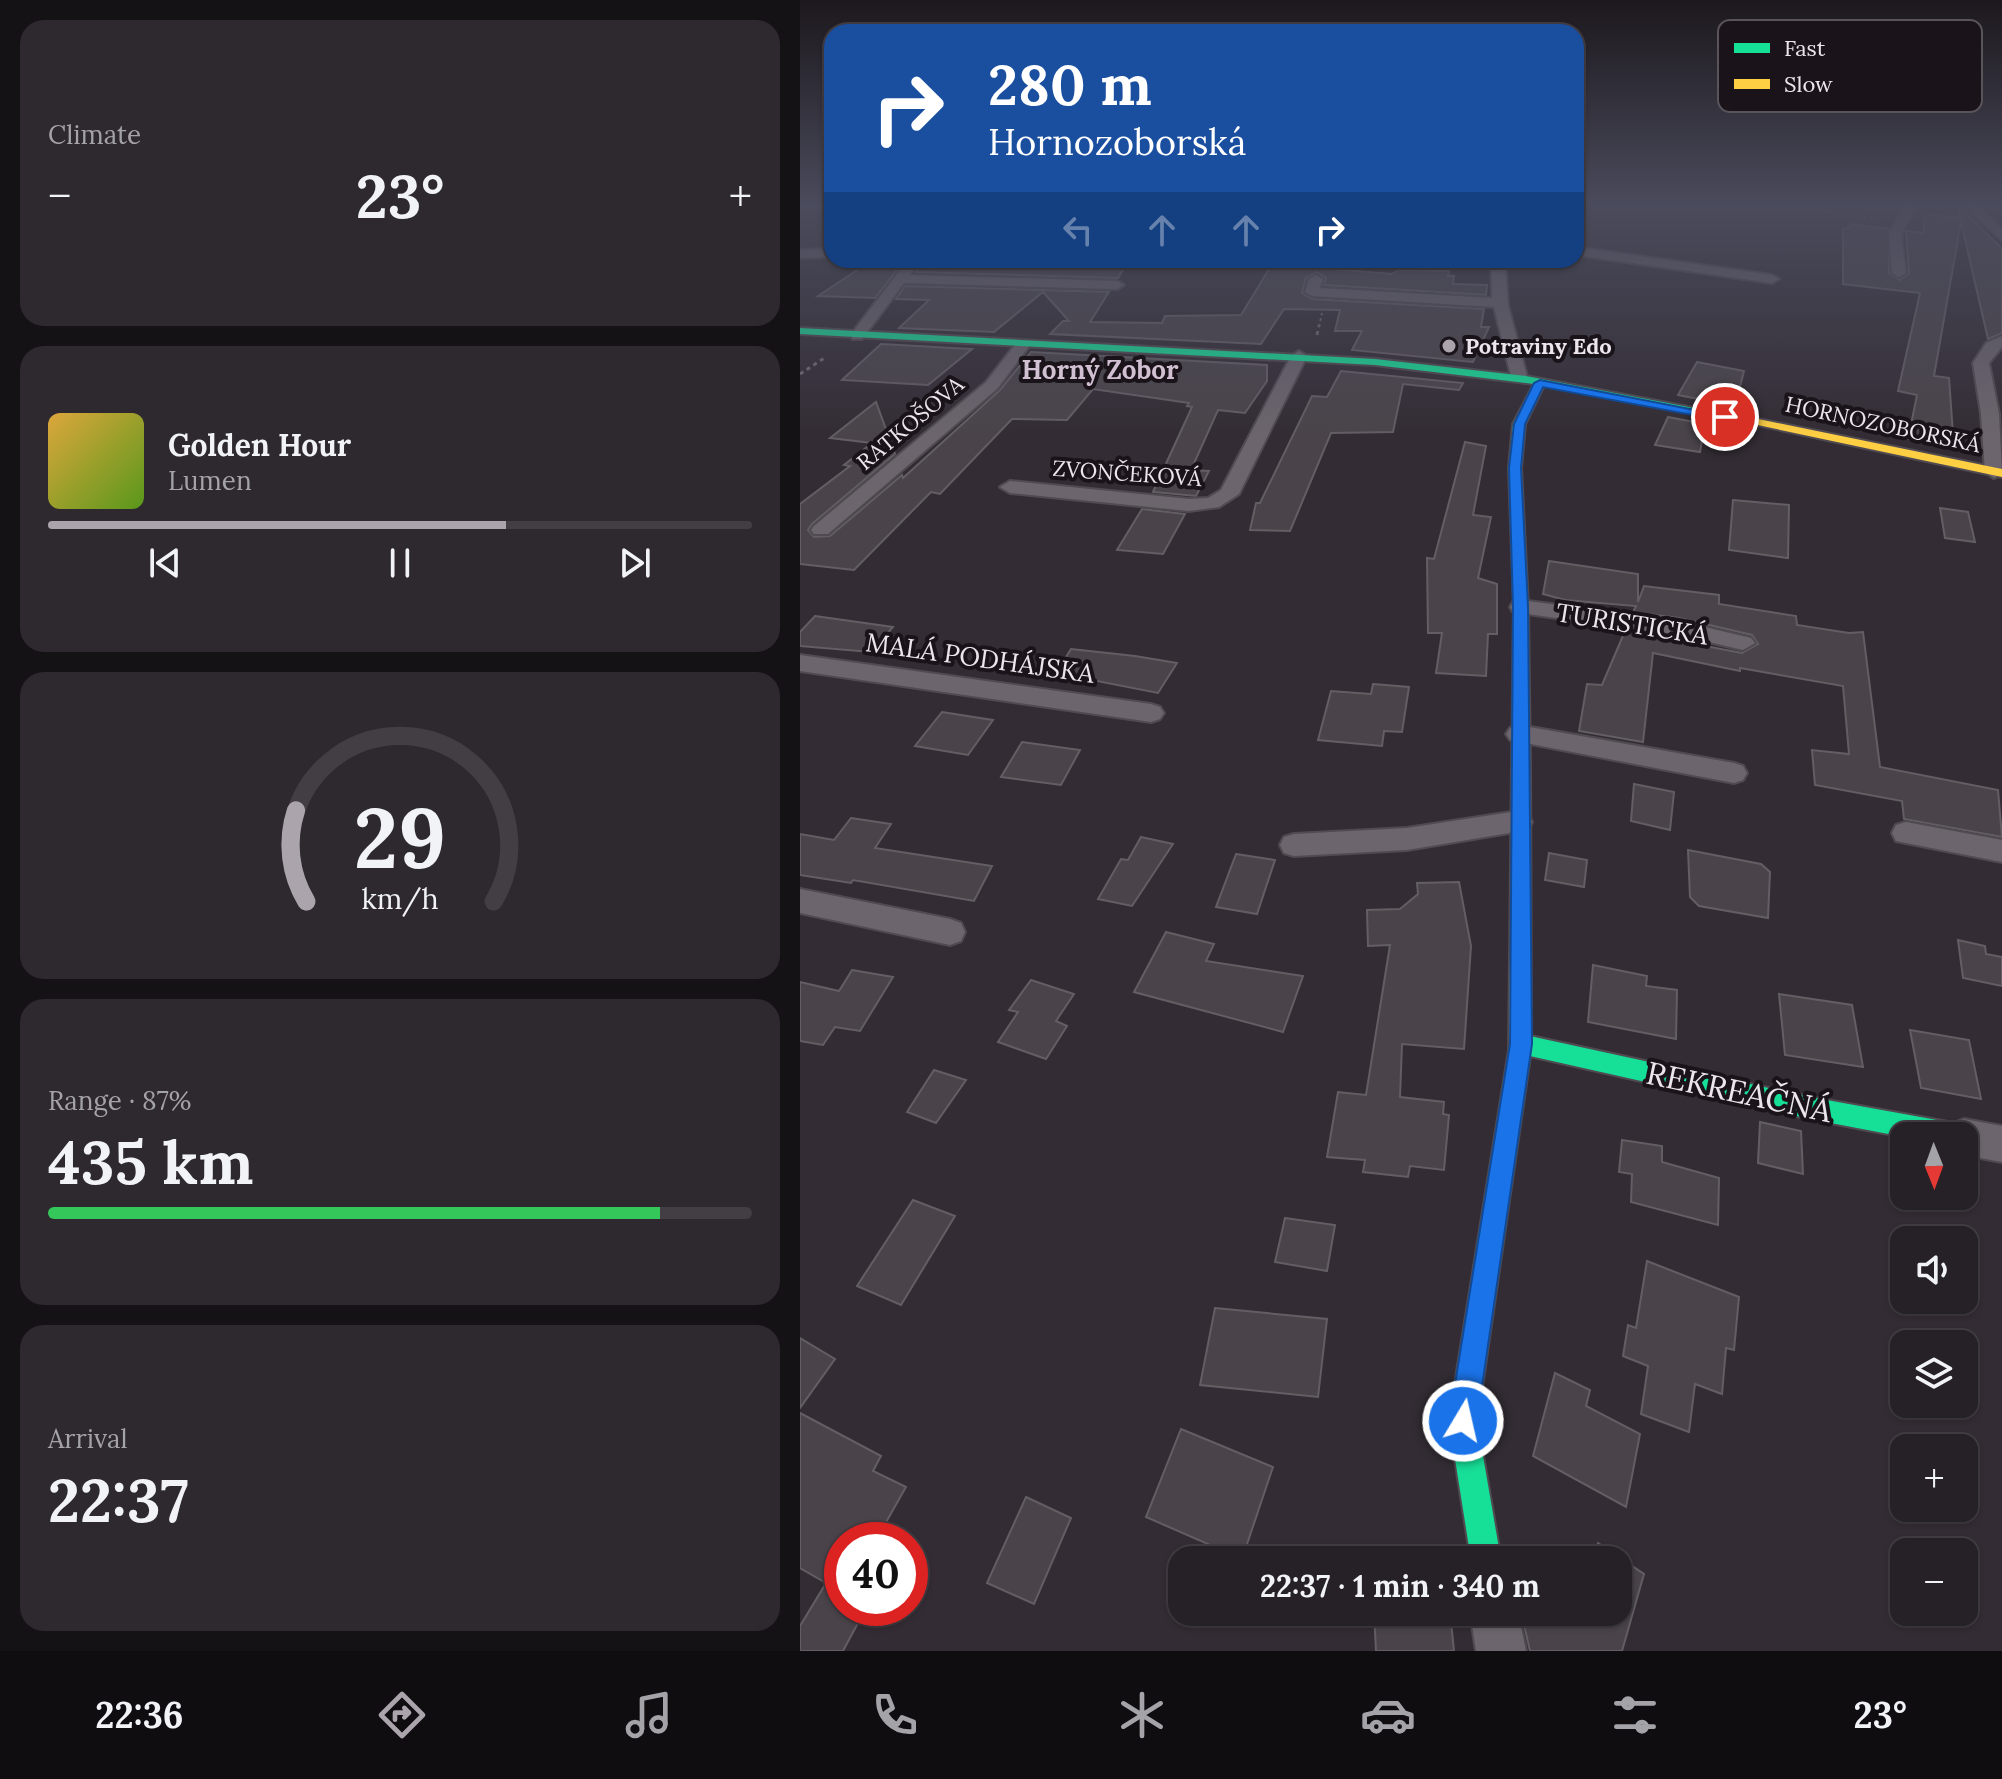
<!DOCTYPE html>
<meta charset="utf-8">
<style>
body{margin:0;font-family:Lora,serif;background:#2e292f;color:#f1f3f6;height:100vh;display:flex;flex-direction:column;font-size:30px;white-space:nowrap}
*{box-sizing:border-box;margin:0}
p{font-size:26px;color:#a4a3a7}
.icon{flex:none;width:44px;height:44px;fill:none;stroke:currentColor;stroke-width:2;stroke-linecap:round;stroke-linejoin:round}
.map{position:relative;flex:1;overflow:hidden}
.details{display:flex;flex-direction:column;gap:20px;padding:20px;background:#151215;width:800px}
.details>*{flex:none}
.banner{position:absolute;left:24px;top:24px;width:760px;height:244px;border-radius:24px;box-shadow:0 2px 6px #0004,0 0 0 2px #423e44;background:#1a4fa0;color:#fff;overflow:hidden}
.needle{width:52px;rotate:179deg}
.buttons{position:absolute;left:1090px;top:1122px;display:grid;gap:16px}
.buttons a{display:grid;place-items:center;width:88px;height:88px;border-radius:16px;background:#262127;box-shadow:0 2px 6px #0004,0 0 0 2px #423e44;font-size:40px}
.speed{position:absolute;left:24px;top:1522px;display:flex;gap:16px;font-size:40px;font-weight:700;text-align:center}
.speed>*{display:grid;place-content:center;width:104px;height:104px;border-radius:50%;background:#262127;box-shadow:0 2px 6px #0004,0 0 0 2px #423e44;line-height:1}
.speed .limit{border:12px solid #d22;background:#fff;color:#111}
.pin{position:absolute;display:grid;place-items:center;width:68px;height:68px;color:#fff;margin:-34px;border:4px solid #fff;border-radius:50%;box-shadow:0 2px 8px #0007}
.me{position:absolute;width:88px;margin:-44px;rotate:9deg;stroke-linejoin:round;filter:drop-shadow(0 0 6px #0008)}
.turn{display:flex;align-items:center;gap:28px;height:168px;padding:0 32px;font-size:36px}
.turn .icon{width:104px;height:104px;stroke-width:2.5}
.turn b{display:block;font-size:56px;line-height:68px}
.lanes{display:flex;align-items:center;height:76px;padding:0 32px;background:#0003;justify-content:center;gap:40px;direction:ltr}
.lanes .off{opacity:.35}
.big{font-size:60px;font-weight:700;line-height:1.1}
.details .tile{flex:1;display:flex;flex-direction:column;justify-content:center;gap:12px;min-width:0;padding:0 28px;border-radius:24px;background:#2e292f}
.details .dial{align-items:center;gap:0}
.dial svg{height:208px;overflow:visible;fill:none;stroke:#423e44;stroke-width:7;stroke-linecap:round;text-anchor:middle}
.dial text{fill:#f1f3f6;stroke:none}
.song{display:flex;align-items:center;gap:24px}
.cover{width:96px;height:96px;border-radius:12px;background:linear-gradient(135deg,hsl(40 70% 55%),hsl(90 70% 35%))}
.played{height:8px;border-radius:4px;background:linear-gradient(90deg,#aca4ad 65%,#423e44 65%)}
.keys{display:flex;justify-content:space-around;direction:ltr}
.heat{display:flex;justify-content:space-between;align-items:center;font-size:44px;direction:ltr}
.charge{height:12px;border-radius:6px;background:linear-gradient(90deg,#34c759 87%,#423e44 0)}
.trip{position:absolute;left:368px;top:1546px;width:464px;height:80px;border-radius:24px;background:#262127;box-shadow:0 2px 6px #0004,0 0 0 2px #423e44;font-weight:700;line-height:80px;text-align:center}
.dock{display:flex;height:128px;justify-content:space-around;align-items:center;background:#0f0d10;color:#a4a3a7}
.dock .icon{width:56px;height:56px}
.dock .selected{color:#aca4ad}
.dock b{font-size:36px;color:#f1f3f6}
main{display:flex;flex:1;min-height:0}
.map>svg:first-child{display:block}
.building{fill:#4a444a;stroke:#635e64;stroke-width:2}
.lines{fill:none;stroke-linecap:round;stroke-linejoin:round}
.street-casing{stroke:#504a51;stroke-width:4}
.fast-casing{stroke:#504a51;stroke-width:4}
.slow-casing{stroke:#504a51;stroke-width:4}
.path-far1{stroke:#706a71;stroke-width:2;stroke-dasharray:3 3;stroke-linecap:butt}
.path{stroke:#706a71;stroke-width:3;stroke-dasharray:4 4;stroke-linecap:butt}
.street{fill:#6c656d;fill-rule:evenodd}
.fast{fill:#16e098;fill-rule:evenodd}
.slow{fill:#ffcf43;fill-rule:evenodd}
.route{fill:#1a73e8;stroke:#114b97;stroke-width:2}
.poi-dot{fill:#aca4ad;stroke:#1a141a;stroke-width:3}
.labels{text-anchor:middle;stroke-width:8;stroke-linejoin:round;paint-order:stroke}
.far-poi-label{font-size:22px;font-weight:bold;fill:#ede5ee;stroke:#1a141a;text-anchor:start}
.far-street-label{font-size:22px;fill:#ede5ee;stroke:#1a141a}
.far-quarter-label{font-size:26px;font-weight:bold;fill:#d1c0d2;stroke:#1a141a}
.street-label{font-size:26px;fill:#ede5ee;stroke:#1a141a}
.near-street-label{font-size:32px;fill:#ede5ee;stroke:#1a141a}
.key{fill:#1a141a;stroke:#59535a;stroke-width:2}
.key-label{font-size:22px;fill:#ede5ee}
</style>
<main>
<section class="details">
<div class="tile"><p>Climate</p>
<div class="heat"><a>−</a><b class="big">23°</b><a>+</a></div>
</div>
<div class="tile">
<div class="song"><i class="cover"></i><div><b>Golden Hour</b><p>Lumen</p></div></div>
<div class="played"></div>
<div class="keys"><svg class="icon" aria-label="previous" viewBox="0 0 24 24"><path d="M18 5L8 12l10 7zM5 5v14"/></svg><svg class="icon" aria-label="pause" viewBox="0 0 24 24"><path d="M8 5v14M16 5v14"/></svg><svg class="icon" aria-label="next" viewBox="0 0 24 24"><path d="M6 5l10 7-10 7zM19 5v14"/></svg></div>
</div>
<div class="tile dial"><svg viewBox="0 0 100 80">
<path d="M14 69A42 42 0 1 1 86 69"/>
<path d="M14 69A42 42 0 0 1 10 34" stroke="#aca4ad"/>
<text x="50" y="56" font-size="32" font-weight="700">29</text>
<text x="50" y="72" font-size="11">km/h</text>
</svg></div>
<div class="tile"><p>Range · 87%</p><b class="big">435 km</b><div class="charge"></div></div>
<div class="tile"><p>Arrival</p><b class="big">22:37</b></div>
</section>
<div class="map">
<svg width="1202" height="1651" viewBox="0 0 1202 1651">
<rect width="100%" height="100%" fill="#332c34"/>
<!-- building -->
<g class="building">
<path d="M1158 205 1202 249V333L1188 339 1161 222 1134 376 1149 378 1154 448 1108 439 1117 395 1098 391 1120 293 1043 284V228L1048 229 1050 224 1089 229V273L1100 280 1109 273 1106 231 1124 233 1123 214 1160 218Z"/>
<path d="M71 261 103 262 75 298 18 296Z"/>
<path d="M121 262H199L326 265 318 278 116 272Z"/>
<path d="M472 264 592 274 598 270 649 271 648 276H654L653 284 687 285 686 295 524 285 526 278 517 272 506 278 502 293 512 299 684 309 681 327H689L673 362 552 350 562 331H535L540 310 484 309 461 344 250 334 263 321H269L243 292 194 332 99 328 129 300 96 299 105 286 309 292 290 322 362 323 365 316 441 315Z"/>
<path d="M81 344 172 349 128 385 42 380Z"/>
<path d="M231 352 467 365V381L445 413 418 410 391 470 409 471 396 496 353 492 392 407 387 406 389 403 293 389 267 420 212 419 140 494 131 492 54 570 0 564V504L50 466 44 465 72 443 30 438 76 402 95 454 12 524 8 530 14 537 30 536 102 475 103 478 200 390Z"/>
<path d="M897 362 944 371 935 406 878 395Z"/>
<path d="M541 371 663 383 659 390 603 384 593 432 531 433 490 531 450 530 456 503H460L512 396 527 397Z"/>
<path d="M868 417 905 424 900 452 855 445Z"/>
<path d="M665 442 686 446 673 515 691 517 678 578 697 584V634H688L686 676 636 673 642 633H628L627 558 634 559Z"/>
<path d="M933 500 989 505 988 558 929 550Z"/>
<path d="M1140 508 1168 512 1175 542 1145 538Z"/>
<path d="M342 509 385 514 363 554 317 550Z"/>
<path d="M749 561 838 574V602L844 586 919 595V604L996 616 997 625 1049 633 1063 632 1080 767 1198 790 1202 837 1104 819 1102 801 1015 785 1012 750 1049 754 1043 686 940 668V671L853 653 843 742 779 731 787 684 802 685 825 631 942 653 958 644 952 635 879 618 833 612 836 606 765 600 743 594Z"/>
<path d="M15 616 93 627 71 652 0 646V632Z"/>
<path d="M271 649 335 656 377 663 358 693 287 679 285 682 253 678Z"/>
<path d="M573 684 609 687 602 732 584 731 582 746 518 740 531 691 571 694Z"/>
<path d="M142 712 193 720 168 755 115 746Z"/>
<path d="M222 742 280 750 261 785 201 777Z"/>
<path d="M834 784 874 792 870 830 831 821Z"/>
<path d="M51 818 91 824 75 848 192 866 174 901 53 880 51 883 0 875V834L34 840Z"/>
<path d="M341 837 373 844 332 906 298 899 321 859 328 860Z"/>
<path d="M888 850 961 864 970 872 968 918 899 906 890 897Z"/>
<path d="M749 853 787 860 784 887 745 880Z"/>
<path d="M436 854 475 860 457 914 416 907Z"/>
<path d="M659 882 671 946 664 1049 602 1044 600 1097 644 1102 643 1114 649 1115 644 1170 610 1166 608 1177 563 1172 565 1160 527 1157 538 1092 566 1095 590 945 568 946 567 910 600 909 618 894 617 883Z"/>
<path d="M366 932 414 944 406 961 503 976 483 1032 334 992Z"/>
<path d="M1158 940 1185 946 1186 954 1202 957V986L1163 978Z"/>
<path d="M793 965 847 976 846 986 877 990 876 1039 788 1022Z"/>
<path d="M52 970 93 977 60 1031 35 1027 23 1045 0 1041V982L39 991Z"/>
<path d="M231 980 274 994 256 1021 267 1026 246 1059 198 1042 218 1012 209 1010Z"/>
<path d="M979 994 1052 1005 1063 1067 985 1055Z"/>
<path d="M1110 1030 1169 1040 1181 1099 1121 1088Z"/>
<path d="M134 1070 166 1080 136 1123 107 1112Z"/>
<path d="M960 1122 1001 1131 1003 1174 958 1163Z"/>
<path d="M822 1140 862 1146V1162L919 1178 918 1225 831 1202 832 1174 819 1172Z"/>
<path d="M113 1200 155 1216 101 1305 57 1286Z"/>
<path d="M485 1218 535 1225 527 1271 475 1262Z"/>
<path d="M847 1261 939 1297 934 1350 926 1348 922 1394 895 1384 889 1432 841 1414 848 1366 823 1356 828 1325 836 1328Z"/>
<path d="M415 1308 527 1319 518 1397 400 1385Z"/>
<path d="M0 1338 35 1359 0 1408Z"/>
<path d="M755 1373 790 1390 786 1406 840 1434 826 1507 733 1456Z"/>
<path d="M0 1413 81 1456 73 1471 106 1487 76 1540H42V1608H66L43 1651H0V1626L26 1583 0 1568Z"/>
<path d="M381 1429 473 1467 442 1559 346 1517Z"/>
<path d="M226 1497 271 1518 234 1604 187 1583Z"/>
<path d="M798 1543 844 1574 822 1651H730L721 1612H818V1560H793Z"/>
<path d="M574 1612H650L654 1651H576Z"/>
</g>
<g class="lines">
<defs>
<g id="street">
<path d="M0 205H32V208L0 209Z"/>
<path d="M1104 205H1116L1101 235 1106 273 1099 277 1092 273 1089 235Z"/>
<path d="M1163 205H1176L1202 229V240Z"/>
<path d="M776 247 972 275 979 279 972 283 776 255Z"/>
<path d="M32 249V257L0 258V250Z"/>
<path d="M112 260 119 264 110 275 317 281 324 285 317 289 104 283 62 339H52V333L107 261Z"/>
<path d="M691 260H705L708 305 728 380 726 383 712 380 694 307 512 296 505 292 509 279 516 275 523 279 520 288 692 298Z"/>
<path d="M1202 336V347L1189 363 1199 414 1202 474 1194 478 1185 472 1181 414 1173 363 1186 343Z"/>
<path d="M217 342 230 345 198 388 28 534H14L11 530 14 526 186 382Z"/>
<path d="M499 351 507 356 439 494 419 507 389 511 210 493 200 487 210 481 389 499 408 498 421 490 491 356Z"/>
<path d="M721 600 879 621 951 638 955 643 943 650 879 635 713 612 710 607 713 602Z"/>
<path d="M0 655 351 704 360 707 364 713 360 719 351 722 0 671Z"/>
<path d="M719 725 934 763 943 766 947 773 943 780 934 783 710 740 706 734 710 728Z"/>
<path d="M718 811 728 814 732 822 728 830 607 850 494 856 484 853 480 845 484 837 494 834 607 828Z"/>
<path d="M1106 822 1202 840V862L1096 841 1092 833 1096 825Z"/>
<path d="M0 889 150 919 161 923 165 932 161 941 150 945 0 913Z"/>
<path d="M1164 1119 1202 1126V1162L1164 1155V1136H1146L1151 1124Z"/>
<path d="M670 1612H718L726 1651H676Z"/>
</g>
<g id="fast">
<path d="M0 328 575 359 726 376 925 414 919 417 744 385 725 424 721 468 728 607 730 768 721 774 712 768 714 607 709 468 713 424 734 384 575 365 0 334Z"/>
<path d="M721 1034 1010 1097 1159 1124 1167 1128 1171 1136 1164 1146V1136L1104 1137 1010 1119 730 1056 677 1421 701 1560H671L649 1421 710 1044 713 1037Z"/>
</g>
<g id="slow">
<path d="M919 411 1202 469V477L915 416V412Z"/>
<path d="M721 762 730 768 731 1051 728 1058 720 1061 712 1058 709 1051 712 768Z"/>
</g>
</defs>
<!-- street casing -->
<use href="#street" class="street-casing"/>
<!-- fast casing -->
<use href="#fast" class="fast-casing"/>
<!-- slow casing -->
<use href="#slow" class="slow-casing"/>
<!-- path-far1 -->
<g class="path-far1">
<path d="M987 205 1077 219"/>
<path d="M519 327 522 313"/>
</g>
<!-- path -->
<g class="path">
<path d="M517 335 519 325"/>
<path d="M0 374 26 357"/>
</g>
<!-- street -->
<use href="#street" class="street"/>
<!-- fast -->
<use href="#fast" class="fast"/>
<!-- slow -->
<use href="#slow" class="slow"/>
</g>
<!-- sky -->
<linearGradient id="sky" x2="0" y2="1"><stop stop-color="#1c181d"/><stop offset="0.47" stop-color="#4a4b5c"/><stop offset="1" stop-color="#4a4b5c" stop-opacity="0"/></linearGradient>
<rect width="1202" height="436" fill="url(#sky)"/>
<!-- route -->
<path class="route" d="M740 380 931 417 925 421 743 387 725 424 721 468 728 607 732 1044 677 1421 673 1431 663 1435 653 1431 649 1421 710 1044 713 607 709 468 714 424 734 383Z"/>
<!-- markers -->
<circle class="poi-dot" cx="649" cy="346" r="8"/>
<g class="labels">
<!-- far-poi labels -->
<g class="far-poi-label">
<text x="665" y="354">Potraviny Edo</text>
</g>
<!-- far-street labels -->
<g class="far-street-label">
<text transform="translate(110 423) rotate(-40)" y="8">RATKOŠOVA</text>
<text transform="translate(1083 424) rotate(12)" y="8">HORNOZOBORSKÁ</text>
<text transform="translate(327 473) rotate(4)" y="8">ZVONČEKOVÁ</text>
</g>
<!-- far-quarter labels -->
<g class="far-quarter-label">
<text x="300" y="379">Horný Zobor</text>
</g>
<!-- street labels -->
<g class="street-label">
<text transform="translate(832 624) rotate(9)" y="9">TURISTICKÁ</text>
<text transform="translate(180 658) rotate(8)" y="9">MALÁ PODHÁJSKA</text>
</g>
<!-- near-street labels -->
<g class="near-street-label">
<text transform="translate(939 1092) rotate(12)" y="11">REKREAČNÁ</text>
</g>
</g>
<!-- legend -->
<rect x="918" y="20" width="264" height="92" rx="12" class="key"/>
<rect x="934" y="43" width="36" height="10" fill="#16e098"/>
<rect x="934" y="79" width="36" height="10" fill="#ffcf43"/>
<g class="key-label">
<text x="984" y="56">Fast</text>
<text x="984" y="92">Slow</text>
</g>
</svg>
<div class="buttons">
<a><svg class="needle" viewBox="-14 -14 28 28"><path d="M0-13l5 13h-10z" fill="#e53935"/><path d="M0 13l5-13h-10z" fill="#a4a3a7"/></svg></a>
<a><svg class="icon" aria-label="sound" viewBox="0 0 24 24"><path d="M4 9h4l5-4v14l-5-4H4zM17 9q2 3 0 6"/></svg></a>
<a><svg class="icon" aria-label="layers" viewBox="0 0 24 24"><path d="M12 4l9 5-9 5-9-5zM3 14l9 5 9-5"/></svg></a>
<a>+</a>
<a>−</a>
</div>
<div class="speed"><div class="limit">40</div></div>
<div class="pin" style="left:925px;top:417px;background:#d93025"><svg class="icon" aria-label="arrive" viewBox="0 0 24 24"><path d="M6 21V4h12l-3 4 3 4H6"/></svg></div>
<svg class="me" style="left:663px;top:1421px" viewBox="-20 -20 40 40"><circle r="17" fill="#1a73e8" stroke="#fff" stroke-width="3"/><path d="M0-11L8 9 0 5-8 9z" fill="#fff"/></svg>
<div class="trip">22:37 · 1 min · 340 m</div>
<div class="banner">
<div class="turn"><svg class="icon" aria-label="right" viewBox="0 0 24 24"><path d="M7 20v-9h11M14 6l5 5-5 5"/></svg><div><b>280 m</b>Hornozoborská</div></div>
<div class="lanes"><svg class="icon off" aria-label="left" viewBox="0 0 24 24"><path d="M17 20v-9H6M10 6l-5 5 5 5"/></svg><svg class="icon off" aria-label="ahead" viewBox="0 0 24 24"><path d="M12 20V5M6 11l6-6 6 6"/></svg><svg class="icon off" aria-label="ahead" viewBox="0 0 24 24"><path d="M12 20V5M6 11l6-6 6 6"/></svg><svg class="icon" aria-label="right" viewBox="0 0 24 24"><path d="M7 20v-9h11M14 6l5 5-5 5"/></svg></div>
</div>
</div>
</main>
<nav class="dock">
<b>22:36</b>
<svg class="icon selected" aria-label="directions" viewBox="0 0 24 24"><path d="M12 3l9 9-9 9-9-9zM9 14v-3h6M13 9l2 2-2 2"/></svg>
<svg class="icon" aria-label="music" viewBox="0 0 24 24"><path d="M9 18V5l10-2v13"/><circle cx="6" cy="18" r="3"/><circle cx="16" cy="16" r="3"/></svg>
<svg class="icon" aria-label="phone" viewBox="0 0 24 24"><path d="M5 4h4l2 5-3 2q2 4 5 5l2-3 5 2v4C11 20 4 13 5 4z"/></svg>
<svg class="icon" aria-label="climate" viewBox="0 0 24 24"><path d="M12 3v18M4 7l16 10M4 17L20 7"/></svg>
<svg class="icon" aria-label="car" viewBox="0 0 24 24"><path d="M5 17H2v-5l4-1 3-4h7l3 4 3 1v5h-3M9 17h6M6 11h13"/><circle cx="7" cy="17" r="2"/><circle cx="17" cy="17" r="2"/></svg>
<svg class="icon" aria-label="filters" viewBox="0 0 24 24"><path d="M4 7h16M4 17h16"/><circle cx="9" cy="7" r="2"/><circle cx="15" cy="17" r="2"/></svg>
<b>23°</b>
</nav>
